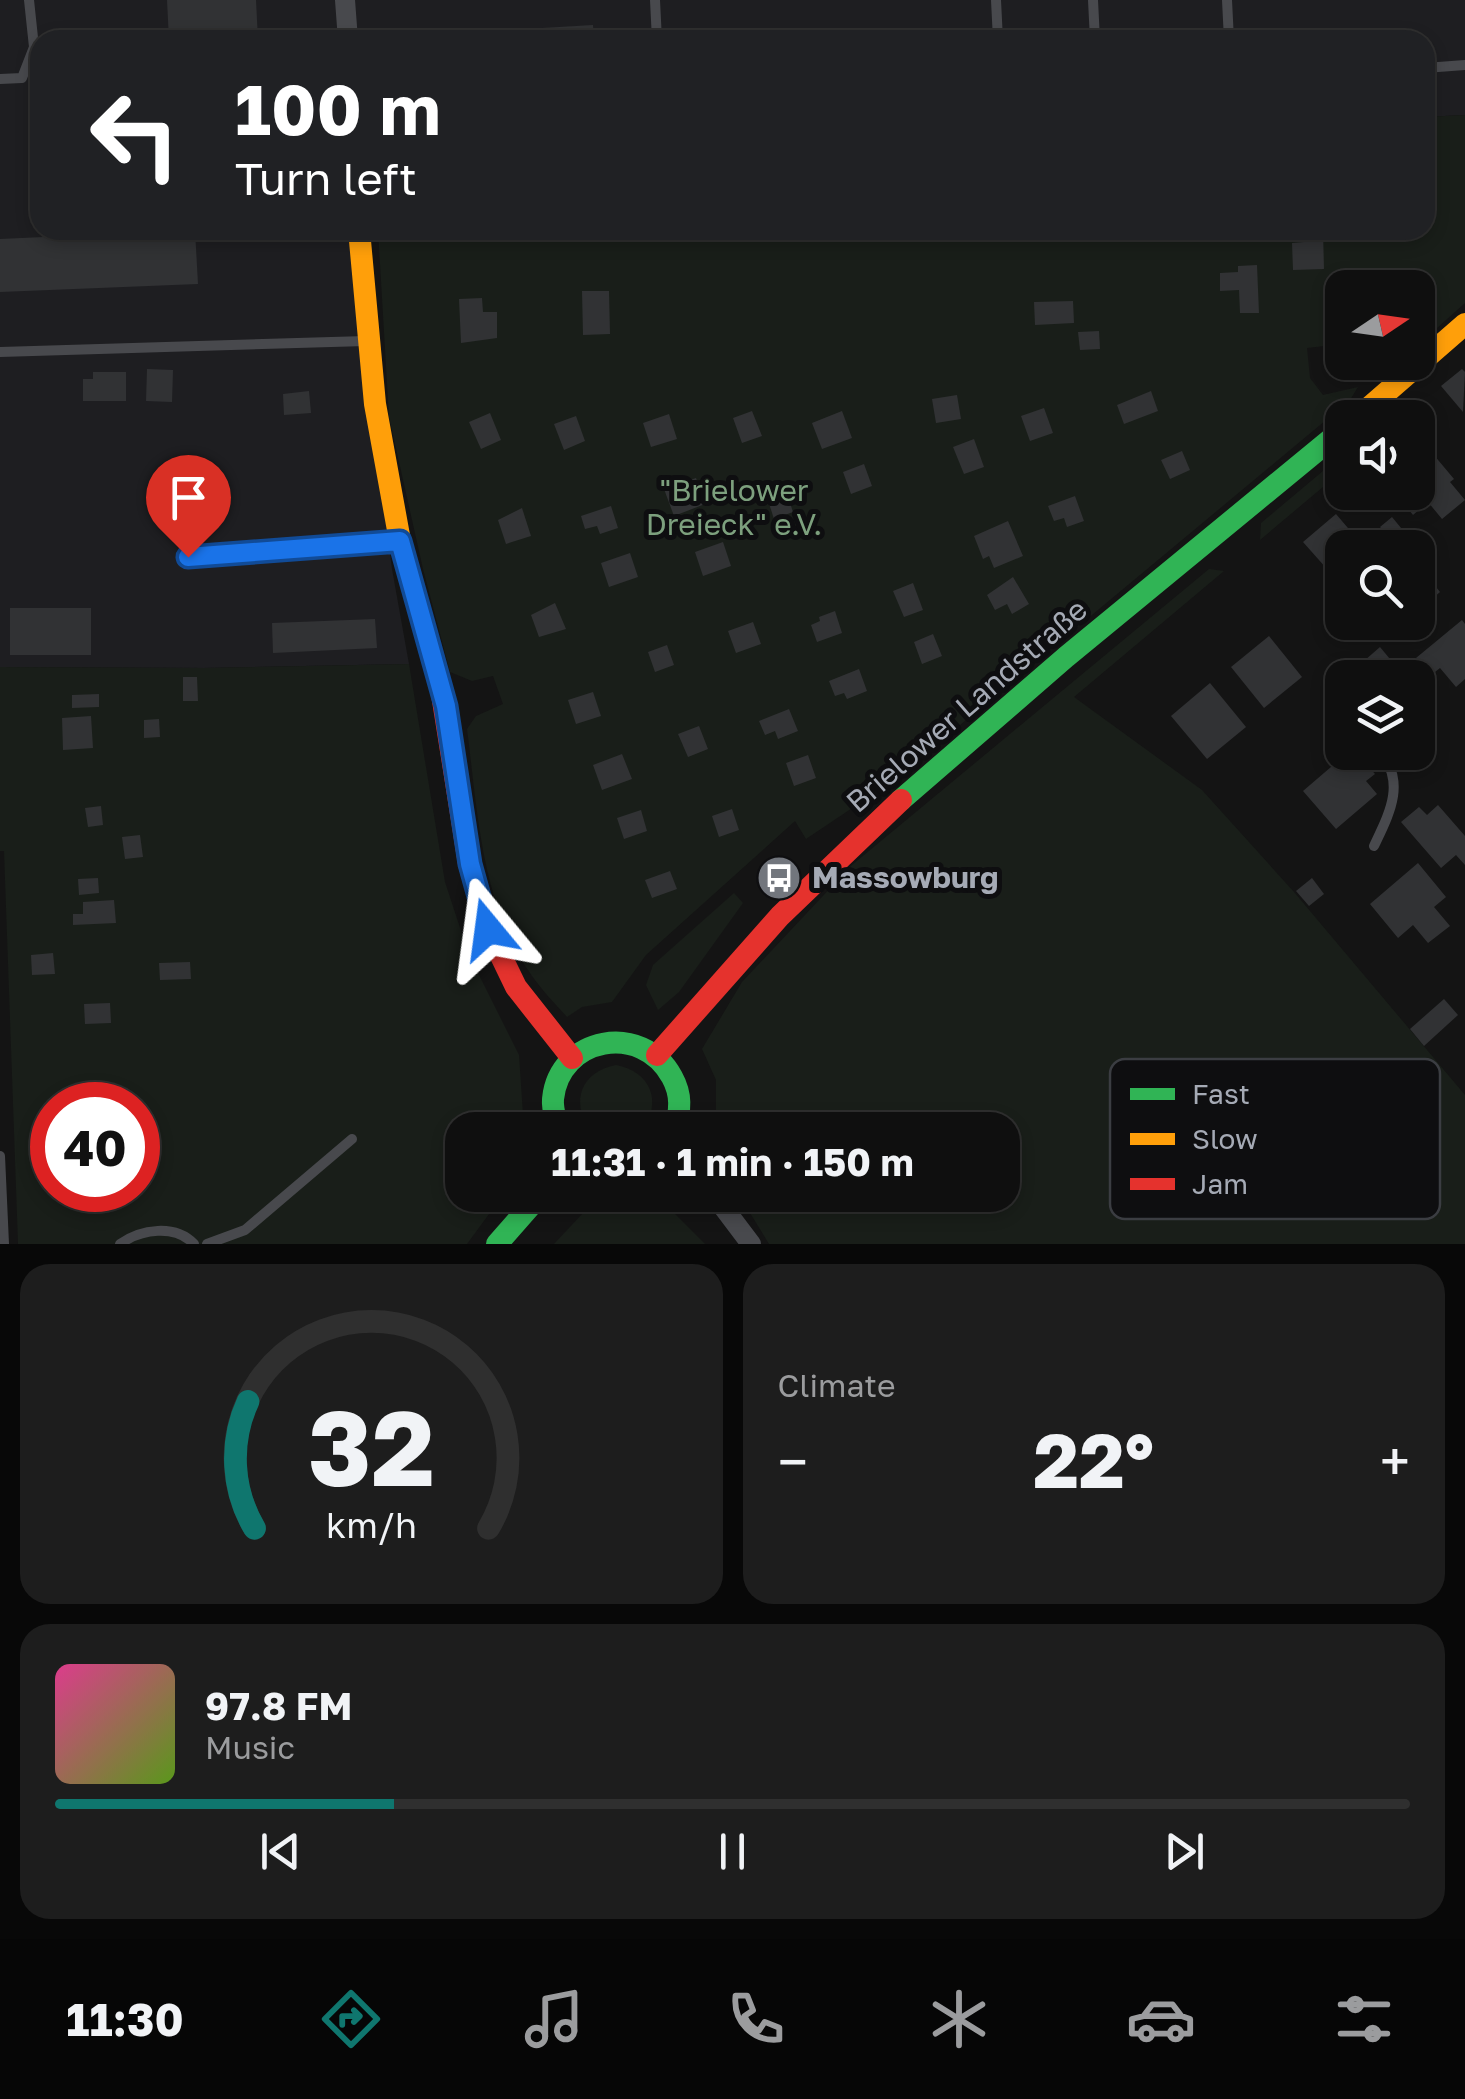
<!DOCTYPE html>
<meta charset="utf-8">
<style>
body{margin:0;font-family:"Golos Text",sans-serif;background:#1d1d1d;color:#f1f3f6;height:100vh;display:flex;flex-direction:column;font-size:38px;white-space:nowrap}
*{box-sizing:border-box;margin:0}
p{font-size:32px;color:#9b9c9e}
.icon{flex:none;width:55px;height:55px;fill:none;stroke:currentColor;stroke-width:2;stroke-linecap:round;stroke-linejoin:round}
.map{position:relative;height:1244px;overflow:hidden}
.side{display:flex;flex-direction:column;gap:20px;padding:20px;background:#080808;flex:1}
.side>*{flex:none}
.banner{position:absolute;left:30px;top:30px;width:1405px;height:210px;border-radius:30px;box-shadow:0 5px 15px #0003,0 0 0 2px #2f2f2f;background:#202124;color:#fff;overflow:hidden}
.needle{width:65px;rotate:77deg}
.tools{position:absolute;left:1325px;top:270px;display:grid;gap:20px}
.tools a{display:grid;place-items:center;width:110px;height:110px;border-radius:20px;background:#0f0f0f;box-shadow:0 5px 15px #0003,0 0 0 2px #2f2f2f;font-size:50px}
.speed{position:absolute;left:30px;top:1082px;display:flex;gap:20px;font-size:50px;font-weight:700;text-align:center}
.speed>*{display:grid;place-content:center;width:130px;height:130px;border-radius:50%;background:#0f0f0f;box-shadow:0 5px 15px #0003,0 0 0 2px #2f2f2f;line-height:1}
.speed .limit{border:15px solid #d22;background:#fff;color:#111}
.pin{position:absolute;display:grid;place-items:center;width:85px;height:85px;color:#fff;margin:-102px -42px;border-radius:50% 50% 50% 0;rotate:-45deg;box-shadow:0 0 10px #0007}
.pin .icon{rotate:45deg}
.me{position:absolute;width:110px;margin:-55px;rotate:344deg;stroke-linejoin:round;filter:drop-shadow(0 0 8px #0008)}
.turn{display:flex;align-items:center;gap:35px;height:210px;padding:0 40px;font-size:45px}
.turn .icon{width:130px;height:130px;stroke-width:2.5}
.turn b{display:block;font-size:70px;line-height:85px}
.big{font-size:75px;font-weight:700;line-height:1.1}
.side .tile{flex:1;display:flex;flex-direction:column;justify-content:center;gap:15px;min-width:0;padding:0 35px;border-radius:30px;background:#1d1d1d}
.side .dial{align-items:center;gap:0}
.dial svg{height:260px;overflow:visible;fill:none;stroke:#2f2f2f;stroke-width:7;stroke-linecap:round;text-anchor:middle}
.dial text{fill:#f1f3f6;stroke:none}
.song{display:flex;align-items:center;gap:30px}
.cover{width:120px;height:120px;border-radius:15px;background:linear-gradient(135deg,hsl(330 70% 55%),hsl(90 70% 35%))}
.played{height:10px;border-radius:5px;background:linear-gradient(90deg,#0f766e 25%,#2f2f2f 25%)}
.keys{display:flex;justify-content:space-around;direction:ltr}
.heat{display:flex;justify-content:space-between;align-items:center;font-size:55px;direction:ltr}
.side .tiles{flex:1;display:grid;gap:20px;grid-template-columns:1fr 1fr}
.tile:last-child{grid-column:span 2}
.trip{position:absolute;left:445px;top:1112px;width:575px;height:100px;border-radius:30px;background:#0f0f0f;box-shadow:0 5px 15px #0003,0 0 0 2px #2f2f2f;font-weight:700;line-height:100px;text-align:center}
.menu{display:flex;height:160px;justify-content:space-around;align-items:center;background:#060606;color:#9b9c9e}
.menu .icon{width:70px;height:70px}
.menu .current{color:#0f766e}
.menu b{font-size:45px;color:#f1f3f6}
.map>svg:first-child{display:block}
.built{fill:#1e1e21}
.green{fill:#191e19;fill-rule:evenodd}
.building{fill:#313234}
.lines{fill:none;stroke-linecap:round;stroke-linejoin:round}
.lane{stroke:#48494d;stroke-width:10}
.street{stroke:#48494d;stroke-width:20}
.fast{stroke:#30b455;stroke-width:22}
.slow{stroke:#ff9f0a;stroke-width:22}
.jam{stroke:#e5322d;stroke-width:22}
.route-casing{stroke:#114b97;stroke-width:25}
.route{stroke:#1a73e8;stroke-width:18}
.labels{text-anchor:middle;stroke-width:10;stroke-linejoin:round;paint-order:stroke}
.park-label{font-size:30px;fill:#7da07e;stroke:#0e0e10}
.street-label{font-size:30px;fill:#a5aab5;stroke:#0e0e10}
.poi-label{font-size:30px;font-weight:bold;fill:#a5aab5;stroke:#0e0e10;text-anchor:start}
.key{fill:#0e0e10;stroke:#3b3d42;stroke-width:2.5}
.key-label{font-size:28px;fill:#a5aab5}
</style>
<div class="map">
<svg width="1465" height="1244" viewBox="0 0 1465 1244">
<rect width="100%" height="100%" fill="#141414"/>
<!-- built -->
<path class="built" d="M0 0H1465V115L1425 117V40H40V230H348L392 569 409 664 204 668 0 667Z"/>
<!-- green -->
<g class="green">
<path d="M1465 115V303L1418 345V288H1342V344L1307 348 1310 378 1323 395 1358 387 1350 400 894 780 806 839 795 821 646 955 612 1002 582 1007 567 1017C555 1004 542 990 532 976 481 904 478 814 467 729L476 716 503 704 493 676 472 681 450 672 423 569 389 417 378 230H1425V117Z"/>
<path d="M1342 455V471L1260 540 1261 523Z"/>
<path d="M1209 569 1224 571 1074 697 1202 790 1294 892 1465 1095V1244H769L739 1195H1002V1130H716V1080L702 1049 742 982 852 865Z"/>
<path d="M409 664 445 882 469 955 519 1055 524 1130H462V1195H503L467 1244H18L4 851H0V667L204 668ZM52 1105H138V1190H52Z"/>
<path d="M734 893 743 903 679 992 658 1010 646 985 653 965Z"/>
<path d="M616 1065C651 1072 662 1101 643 1130H590C570 1101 581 1072 616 1065Z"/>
<path d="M622 1203 667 1206 705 1244H554L585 1211Z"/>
</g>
<!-- building -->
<g class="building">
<path d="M167 0H256L258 40H169Z"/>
<path d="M593 25 594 40H424V35Z"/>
<path d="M195 230 198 284 0 292V239Z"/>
<path d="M1303 230H1323L1324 269 1293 270 1292 243 1304 242Z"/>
<path d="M1257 265 1259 313H1240L1239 290 1220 291V273L1238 272V266Z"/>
<path d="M582 291H609L610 334 583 335Z"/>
<path d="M482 298 483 312H497V338L461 343 459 299Z"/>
<path d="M1073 301 1074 323 1035 325 1034 302Z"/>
<path d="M1099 331 1100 349 1080 350 1078 332Z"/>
<path d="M147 369 173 370 172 402 146 401Z"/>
<path d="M1462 369 1465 372 1463 412 1441 386Z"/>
<path d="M93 372H126V401H83V379H93Z"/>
<path d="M309 391 311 413 284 415 283 394Z"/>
<path d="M1151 391 1158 411 1124 424 1117 405Z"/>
<path d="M957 395 961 419 936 423 932 399Z"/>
<path d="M1044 408 1053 433 1030 441 1021 416Z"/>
<path d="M752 411 762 436 742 443 733 418Z"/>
<path d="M842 411 852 438 822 449 812 423Z"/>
<path d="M490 413 501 440 481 449 469 422Z"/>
<path d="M669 414 677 439 651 447 643 423Z"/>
<path d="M576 416 585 441 564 450 554 424Z"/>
<path d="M974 439 984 467 964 474 953 447Z"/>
<path d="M1428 448 1454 479 1450 482 1465 500 1442 519 1428 502 1413 515 1395 492H1418V457Z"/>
<path d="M1182 451 1190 470 1170 479 1161 460Z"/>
<path d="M864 464 872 486 851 494 843 472Z"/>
<path d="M696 478 705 504 674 516 664 489Z"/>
<path d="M784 485 793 512 774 519 765 491Z"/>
<path d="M1075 496 1084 521 1067 527 1064 518 1054 521 1048 506Z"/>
<path d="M611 506 618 528 600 534 597 526 585 529 581 516Z"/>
<path d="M522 508 531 536 506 544 498 520Z"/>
<path d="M1336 514 1359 541 1352 548H1342V556L1327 569 1303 542Z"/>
<path d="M1392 517 1406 534 1389 548H1382L1378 542 1387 535 1380 527Z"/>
<path d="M1008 521 1023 556 994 568 989 556 983 559 974 536Z"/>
<path d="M723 542 731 566 703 576 695 552Z"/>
<path d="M630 553 638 577 609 587 601 563Z"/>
<path d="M1418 564 1440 592 1418 611Z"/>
<path d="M1013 577 1029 604 1012 614 1007 604 995 610 987 595Z"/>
<path d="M913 583 923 610 904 617 893 591Z"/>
<path d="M555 603 566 629 539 637 531 615Z"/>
<rect x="10" y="608" width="81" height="47"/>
<path d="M835 611 842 633 817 642 811 625 820 621 819 617Z"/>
<path d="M375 619 377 648 273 653 272 623Z"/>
<path d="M1462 620 1465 624V679L1456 687 1440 668 1430 676 1416 658Z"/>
<path d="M753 622 761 644 736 653 728 631Z"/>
<path d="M933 634 942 656 922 664 914 642Z"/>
<path d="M1269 636 1302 677 1264 708 1231 667Z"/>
<path d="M667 645 674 665 655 672 648 652Z"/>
<path d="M1380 647 1404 676 1402 678H1378L1364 661Z"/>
<path d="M859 669 867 691 847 699 844 693 835 696 829 681Z"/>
<path d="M183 677H197L198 701H183Z"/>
<path d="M1210 683 1246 727 1207 759 1171 716Z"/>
<path d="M593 692 601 716 576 724 568 700Z"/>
<path d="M99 694V707L72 708V695Z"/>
<path d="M789 709 798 731 778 739 775 731 765 735 759 721Z"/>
<path d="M91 716 93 748 63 750 62 718Z"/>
<path d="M159 719 160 737 144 738V720Z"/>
<path d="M699 726 708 749 688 757 678 734Z"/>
<path d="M622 754 632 779 602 790 593 765Z"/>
<path d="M808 755 816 778 794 786 786 763Z"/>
<path d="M1345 755 1352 763 1359 756 1375 774 1366 781 1377 794 1336 829 1303 791Z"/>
<path d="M1438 805 1465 836V865L1456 855 1441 868 1401 822 1419 807 1427 815Z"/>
<path d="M101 806 103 825 88 827 85 808Z"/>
<path d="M732 809 739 830 719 837 712 816Z"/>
<path d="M641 810 647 831 624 839 617 818Z"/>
<path d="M140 835 143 857 125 859 122 837Z"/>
<path d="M1418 863 1446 897 1434 907 1450 926 1428 943 1413 925 1398 938 1370 904Z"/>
<path d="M670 871 677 889 652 898 645 880Z"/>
<path d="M98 878 99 893 79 895 78 879Z"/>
<path d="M1312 878 1324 894 1309 906 1296 891Z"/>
<path d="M114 900 116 923 73 925V914H83V902Z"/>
<path d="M53 953 55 974 32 975 31 955Z"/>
<path d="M190 962 191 979 160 980 159 963Z"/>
<path d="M1444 999 1458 1015 1424 1046 1410 1029Z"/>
<path d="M110 1003 111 1023 85 1024 84 1004Z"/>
</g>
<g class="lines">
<!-- lane -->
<g class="lane">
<path d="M655 0 657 40"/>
<path d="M996 0 998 40"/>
<path d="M1093 0 1095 40"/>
<path d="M1227 0 1229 40"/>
<path d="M1425 68 1465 65"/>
<path d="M0 79 22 78 34 47 29 0"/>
<path d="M0 352 366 341"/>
<path d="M188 557 399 541"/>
<path d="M1374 846C1389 814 1406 784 1381 752"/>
<path d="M0 1156 4 1244"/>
<path d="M120 1244C141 1229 175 1224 194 1244"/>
<path d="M207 1244 245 1230 352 1139"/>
</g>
<!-- street -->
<g class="street">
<path d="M345 0 348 40"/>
<path d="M714 1195 751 1244"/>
</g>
<!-- fast -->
<g class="fast">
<path d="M901 800 1066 657 1342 430"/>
<path d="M558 1130C556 1120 552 1109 553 1099 559 1037 642 1021 672 1077 682 1095 681 1113 673 1130"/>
<path d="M497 1244 540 1195"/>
</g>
<!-- slow -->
<g class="slow">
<path d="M359 230 375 404 400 541 441 688"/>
<path d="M1357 418 1465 324"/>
</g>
<!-- jam -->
<g class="jam">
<path d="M441 688 469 864 488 929 516 987 572 1058"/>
<path d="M657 1055 780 916 901 800"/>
</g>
</g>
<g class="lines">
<defs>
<path id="route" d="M188 557 400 541 446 706 470 864 488 929"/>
</defs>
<!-- route casing -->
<use href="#route" class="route-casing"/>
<!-- route -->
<use href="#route" class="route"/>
</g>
<!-- icons -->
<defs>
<symbol id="bus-disc" viewBox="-11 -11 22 22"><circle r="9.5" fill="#72767d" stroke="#0e0e10"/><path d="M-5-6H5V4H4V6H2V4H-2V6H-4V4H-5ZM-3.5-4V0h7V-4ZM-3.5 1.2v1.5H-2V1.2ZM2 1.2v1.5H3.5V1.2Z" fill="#fff"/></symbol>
</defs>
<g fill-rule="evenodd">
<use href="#bus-disc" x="754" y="853" width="50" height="50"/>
</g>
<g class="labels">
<!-- park labels -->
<g class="park-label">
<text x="734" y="501">"Brielower<tspan x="734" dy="34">Dreieck" e.V.</tspan></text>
</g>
<!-- street labels -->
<g class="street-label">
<text transform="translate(967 706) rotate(-41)" y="10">Brielower Landstraße</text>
</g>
<!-- poi labels -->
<g class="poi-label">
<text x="812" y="888">Massowburg</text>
</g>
</g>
<!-- legend -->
<rect x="1110" y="1059" width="330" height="160" rx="15" class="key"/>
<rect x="1130" y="1088" width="45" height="12" fill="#30b455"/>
<rect x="1130" y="1133" width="45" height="12" fill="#ff9f0a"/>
<rect x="1130" y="1178" width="45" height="12" fill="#e5322d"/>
<g class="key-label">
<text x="1192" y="1104">Fast</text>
<text x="1192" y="1149">Slow</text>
<text x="1192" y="1194">Jam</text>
</g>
</svg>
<div class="tools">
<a><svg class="needle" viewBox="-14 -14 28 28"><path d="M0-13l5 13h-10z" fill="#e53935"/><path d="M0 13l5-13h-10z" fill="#9b9c9e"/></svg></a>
<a><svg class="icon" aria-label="sound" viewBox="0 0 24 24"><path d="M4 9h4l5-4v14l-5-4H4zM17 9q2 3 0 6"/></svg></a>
<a><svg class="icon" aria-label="search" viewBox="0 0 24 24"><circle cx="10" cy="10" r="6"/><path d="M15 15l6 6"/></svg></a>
<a><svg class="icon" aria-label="layers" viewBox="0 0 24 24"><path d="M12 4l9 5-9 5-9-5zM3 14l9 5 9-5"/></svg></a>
</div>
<div class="speed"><div class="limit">40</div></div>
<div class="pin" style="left:188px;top:557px;background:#d93025"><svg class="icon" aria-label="arrive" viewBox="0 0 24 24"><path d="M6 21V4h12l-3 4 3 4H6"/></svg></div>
<svg class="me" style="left:488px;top:929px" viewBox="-20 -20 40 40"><path d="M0-17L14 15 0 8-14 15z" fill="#1a73e8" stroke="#fff" stroke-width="4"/></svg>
<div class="trip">11:31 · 1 min · 150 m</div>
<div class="banner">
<div class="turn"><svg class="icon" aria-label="left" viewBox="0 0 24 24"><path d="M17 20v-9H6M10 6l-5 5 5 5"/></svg><div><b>100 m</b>Turn left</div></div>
</div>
</div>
<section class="side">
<div class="tiles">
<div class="tile dial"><svg viewBox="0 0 100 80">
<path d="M14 69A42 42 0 1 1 86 69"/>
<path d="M14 69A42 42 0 0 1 12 30" stroke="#0f766e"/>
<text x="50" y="56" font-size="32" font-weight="700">32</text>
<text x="50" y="72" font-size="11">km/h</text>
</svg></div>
<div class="tile"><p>Climate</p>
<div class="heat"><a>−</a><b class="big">22°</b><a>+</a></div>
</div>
<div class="tile">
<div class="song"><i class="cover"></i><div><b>97.8 FM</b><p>Music</p></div></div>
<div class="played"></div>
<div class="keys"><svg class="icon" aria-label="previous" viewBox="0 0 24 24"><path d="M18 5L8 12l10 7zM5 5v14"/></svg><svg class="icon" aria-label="pause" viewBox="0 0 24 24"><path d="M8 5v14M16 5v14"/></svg><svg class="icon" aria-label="next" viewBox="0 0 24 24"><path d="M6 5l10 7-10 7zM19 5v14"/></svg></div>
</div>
</div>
</section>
<nav class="menu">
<b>11:30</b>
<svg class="icon current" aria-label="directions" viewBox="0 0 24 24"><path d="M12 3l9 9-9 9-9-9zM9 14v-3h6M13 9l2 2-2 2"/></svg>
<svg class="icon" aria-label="music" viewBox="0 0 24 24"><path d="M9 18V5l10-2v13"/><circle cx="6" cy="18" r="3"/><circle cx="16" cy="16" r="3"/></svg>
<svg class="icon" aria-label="phone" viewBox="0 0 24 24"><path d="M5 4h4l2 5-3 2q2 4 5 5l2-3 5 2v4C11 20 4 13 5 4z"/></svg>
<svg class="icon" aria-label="climate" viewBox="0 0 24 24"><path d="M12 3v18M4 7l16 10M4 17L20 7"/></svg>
<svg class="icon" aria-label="car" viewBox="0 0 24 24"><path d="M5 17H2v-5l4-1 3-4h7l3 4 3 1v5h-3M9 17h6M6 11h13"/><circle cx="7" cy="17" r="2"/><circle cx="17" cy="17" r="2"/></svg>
<svg class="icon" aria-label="filters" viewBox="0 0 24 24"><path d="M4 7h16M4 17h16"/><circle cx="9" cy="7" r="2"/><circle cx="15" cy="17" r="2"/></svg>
</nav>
